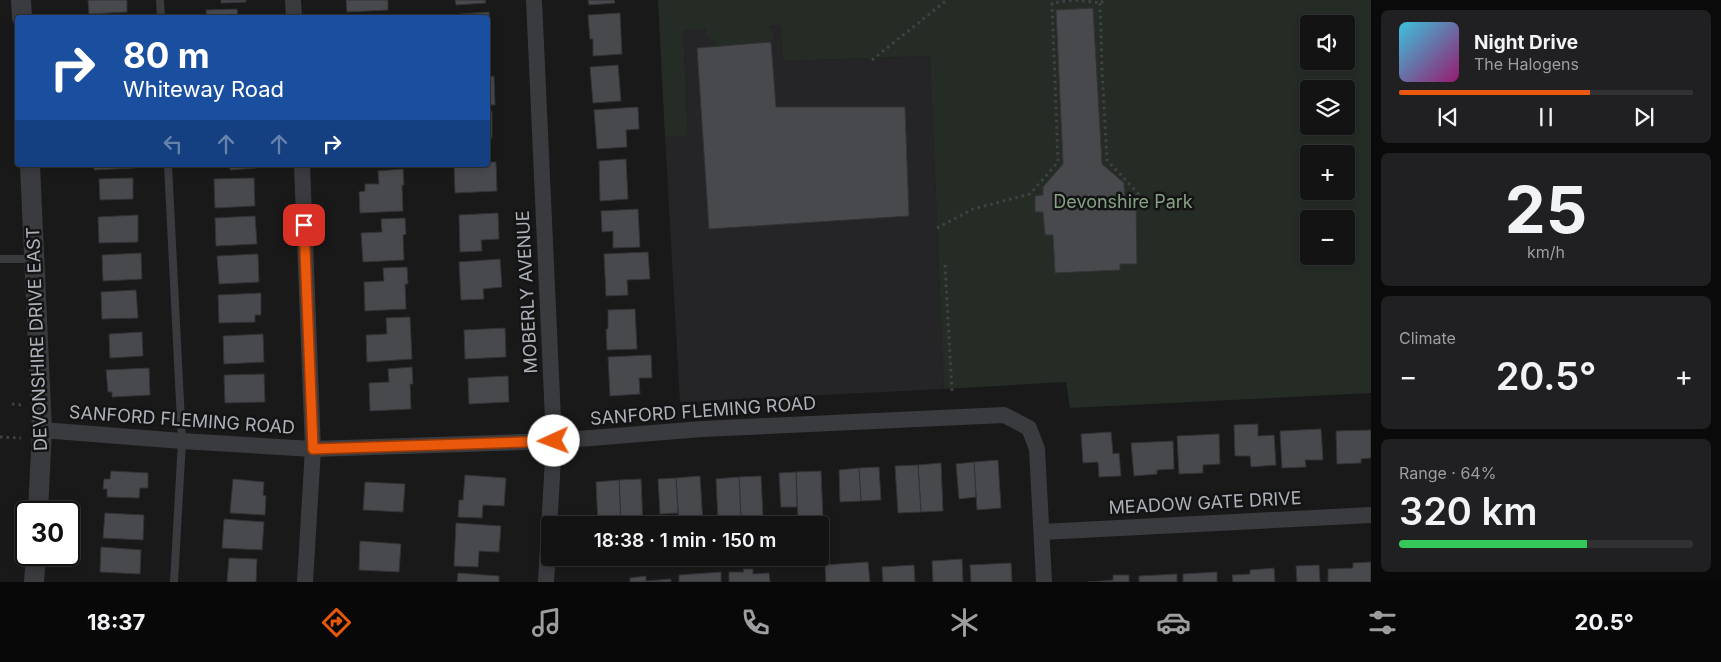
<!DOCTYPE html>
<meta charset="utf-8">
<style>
body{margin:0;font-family:Inter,sans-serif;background:#202022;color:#f1f3f6;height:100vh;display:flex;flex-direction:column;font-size:19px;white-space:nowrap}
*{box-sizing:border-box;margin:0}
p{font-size:16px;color:#9d9ea0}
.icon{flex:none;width:28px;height:28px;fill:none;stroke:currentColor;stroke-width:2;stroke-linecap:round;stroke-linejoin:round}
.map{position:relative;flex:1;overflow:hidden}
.drawer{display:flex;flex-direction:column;gap:10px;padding:10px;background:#0a0a0b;width:350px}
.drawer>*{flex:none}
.banner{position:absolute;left:15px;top:15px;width:475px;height:152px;border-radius:5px;box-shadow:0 2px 8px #0003,0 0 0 1px #323234;background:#1a4fa0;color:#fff;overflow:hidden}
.tools{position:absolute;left:1300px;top:15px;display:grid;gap:10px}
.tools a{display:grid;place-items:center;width:55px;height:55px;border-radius:5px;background:#131314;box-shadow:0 2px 8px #0003,0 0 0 1px #323234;font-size:25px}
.speed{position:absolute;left:15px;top:501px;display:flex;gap:10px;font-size:25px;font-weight:700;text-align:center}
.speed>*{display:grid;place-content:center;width:65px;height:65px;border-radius:50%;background:#131314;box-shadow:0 2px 8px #0003,0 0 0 1px #323234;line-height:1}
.speed .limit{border:2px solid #111;border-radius:8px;background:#fff;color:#111}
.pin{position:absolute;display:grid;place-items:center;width:42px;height:42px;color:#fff;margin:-21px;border-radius:10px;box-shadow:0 2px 8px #0006}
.me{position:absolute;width:55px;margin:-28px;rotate:268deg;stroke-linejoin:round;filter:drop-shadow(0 0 4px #0008)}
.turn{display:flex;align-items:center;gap:18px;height:105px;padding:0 25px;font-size:22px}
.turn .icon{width:65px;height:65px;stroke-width:2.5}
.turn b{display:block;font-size:35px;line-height:42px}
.lanes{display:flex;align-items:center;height:48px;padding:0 25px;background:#0003;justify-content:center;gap:25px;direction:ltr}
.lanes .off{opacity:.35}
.big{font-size:38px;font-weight:600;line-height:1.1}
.drawer .widget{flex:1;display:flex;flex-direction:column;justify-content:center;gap:8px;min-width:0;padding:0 18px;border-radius:8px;background:#202022}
.drawer .dial{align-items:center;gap:0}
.dial b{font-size:65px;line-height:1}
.song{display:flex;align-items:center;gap:15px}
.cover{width:60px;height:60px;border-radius:8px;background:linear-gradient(135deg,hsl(190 70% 55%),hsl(320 70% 35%))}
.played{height:5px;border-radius:2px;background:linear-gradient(90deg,#ea580c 65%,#323234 65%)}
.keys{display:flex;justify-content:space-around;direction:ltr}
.heat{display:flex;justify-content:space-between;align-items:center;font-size:28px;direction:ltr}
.charge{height:8px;border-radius:4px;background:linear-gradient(90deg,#34c759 64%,#323234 0)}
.trip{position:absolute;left:541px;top:516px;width:288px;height:50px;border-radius:5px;background:#131314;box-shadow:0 2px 8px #0003,0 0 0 1px #323234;font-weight:600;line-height:50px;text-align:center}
.tabs{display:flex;height:80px;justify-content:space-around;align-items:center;background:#080808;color:#9d9ea0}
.tabs .icon{width:35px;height:35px}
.tabs .on{color:#ea580c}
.tabs b{font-size:22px;color:#f1f3f6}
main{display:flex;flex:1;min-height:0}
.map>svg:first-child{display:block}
.built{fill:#252527}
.green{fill:#252c25;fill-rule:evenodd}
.building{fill:#48494d;stroke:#333336}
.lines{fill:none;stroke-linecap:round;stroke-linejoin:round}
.path{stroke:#404246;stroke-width:3;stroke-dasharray:2.5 4;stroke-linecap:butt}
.service{stroke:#3a3b3f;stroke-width:8}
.minor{stroke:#3a3b3f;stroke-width:16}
.tertiary{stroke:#3a3b3f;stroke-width:20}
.route-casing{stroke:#983908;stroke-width:12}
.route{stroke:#ea580c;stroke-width:9}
.labels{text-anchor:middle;stroke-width:5;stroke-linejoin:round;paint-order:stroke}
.park-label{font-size:18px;fill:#86a285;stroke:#141415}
.street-label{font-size:18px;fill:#acb1b9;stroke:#141415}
</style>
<main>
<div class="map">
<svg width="1371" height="582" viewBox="0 0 1371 582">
<rect width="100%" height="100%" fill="#19191a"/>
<!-- built -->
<path class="built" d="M780 25 783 61 930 56 944 389 680 402 665 136 688 135 683 30Z"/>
<!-- green -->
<path class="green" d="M658 0H1371V393L1070 408 1066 382 944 389 930 56 783 61 780 25 769 26 775 37 770 41 769 49H719L715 42 706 36V29L683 30 688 136H665ZM1309 24H1346V61H1309ZM1309 89H1346V126H1309ZM1309 154H1346V191H1309ZM1309 219H1346V256H1309Z"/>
<!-- building -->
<g class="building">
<path d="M88 0H127V12L89 14Z"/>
<path d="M221 0H246V2L221 3Z"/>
<path d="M346 0H388V10L347 12Z"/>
<path d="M455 0H485L486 3 456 5Z"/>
<path d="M588 0H614L615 3 589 5Z"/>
<path d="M1093 8 1102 164 1124 183 1125 203H1136L1137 264H1120V270L1055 273 1053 235H1045L1043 212H1035V196L1043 195V187L1063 164 1056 10Z"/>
<path d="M237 9 238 18H207L206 10Z"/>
<path d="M489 12 490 51H488V18H460V14Z"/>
<path d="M620 13 622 54 593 56V39H590L588 15Z"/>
<path d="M771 42 776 107H905L909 216 709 229 697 48Z"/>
<path d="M618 65 621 101 593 103 590 67Z"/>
<path d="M494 76 495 105H488V77Z"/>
<path d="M638 107 639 129 626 130 627 147 597 149 594 110Z"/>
<path d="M488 111H492V138L488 139Z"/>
<path d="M626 159 628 199 600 201 599 161Z"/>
<path d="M488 162H496L497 191 455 193 454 165H488Z"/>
<path d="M94 165H135V168L94 170Z"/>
<path d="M230 165H255L256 168 230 170Z"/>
<path d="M403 169 404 185H402L403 211 360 213 359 192 365 191V184H379L378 171Z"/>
<path d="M133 178V199L100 200 99 179Z"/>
<path d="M254 178 255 206 215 208 214 179Z"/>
<path d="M638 209 640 247 613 248V231L602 232 601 211Z"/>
<path d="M498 213 499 239 481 240 482 251 460 252 459 215Z"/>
<path d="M138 215V242L99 243 98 217Z"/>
<path d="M255 216 257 244 216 246 215 218Z"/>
<path d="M405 218 406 234 403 235 404 260 363 262 361 233 382 232 381 219Z"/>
<path d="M648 252 650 279 627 280 628 295 606 296 604 254Z"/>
<path d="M141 253 142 279 103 281 102 255Z"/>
<path d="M258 254 259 282 219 284 217 256Z"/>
<path d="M500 259 502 287 483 289 484 299 461 300 459 262Z"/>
<path d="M407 267 408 284H405L406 309 365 311 364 282 384 281 383 268Z"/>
<path d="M136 290 138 318 102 319 101 292Z"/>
<path d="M261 293V315H255V322L219 323 218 295Z"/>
<path d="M635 309 637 349 607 350 606 329H608V310Z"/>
<path d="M410 317 412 359 367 362 366 335 387 334 386 318Z"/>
<path d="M505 328 506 357 465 359 464 330Z"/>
<path d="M142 332 143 356 110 358 109 334Z"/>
<path d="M263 334 264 362 224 364 223 336Z"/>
<path d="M651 355 652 378H639L640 394 610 396 608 357Z"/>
<path d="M412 367 413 384H410L411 409 370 411 369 383 389 382 388 369Z"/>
<path d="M149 368 150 395 112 397V392H108L106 370Z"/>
<path d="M264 374 265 402 225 403 224 375Z"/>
<path d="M508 376 509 402 469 404 468 378Z"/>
<path d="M1258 424V436L1274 435 1276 465 1251 467 1250 456H1235L1234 425Z"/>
<path d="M1321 429 1323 460H1305L1306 467 1282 468 1280 431Z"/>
<path d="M1371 430V458L1361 459V463L1337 464 1336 431Z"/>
<path d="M1111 432 1113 454 1119 453 1121 476 1099 477 1098 462 1083 463 1081 434Z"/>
<path d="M1219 434 1220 464 1203 465V473L1179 474 1177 436Z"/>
<path d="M1173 441 1174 469 1157 470V474L1134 476 1131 443Z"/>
<path d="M998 460 1001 508 977 510 974 462Z"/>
<path d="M974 462 976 497 959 499 956 464Z"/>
<path d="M941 463 943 511 921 512 918 465Z"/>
<path d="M918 465 921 512 898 513 895 466Z"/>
<path d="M879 467 881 500 861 501 859 468Z"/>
<path d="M859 468 861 501 840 502 839 470Z"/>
<path d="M111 471 148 473V488H140L139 498 107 497V489H103L104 479H110Z"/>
<path d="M821 471 823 517 798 518 796 472Z"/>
<path d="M796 472 797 507H781L779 473Z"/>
<path d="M465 475 506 478 504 506 483 505 482 518 458 517 459 500H463Z"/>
<path d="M700 476 703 523 679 525 676 478Z"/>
<path d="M761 476 763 517 741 519 739 477Z"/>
<path d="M739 477 741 519 718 520 716 479Z"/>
<path d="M676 478 678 513 660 514 658 479Z"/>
<path d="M233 479 264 482 263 495 266 496 265 515 230 513Z"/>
<path d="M641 479 643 525H621L619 480Z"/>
<path d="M619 480 621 525H598L596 482Z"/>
<path d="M365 482 405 484 403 512 363 510Z"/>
<path d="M105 513 144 515 143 540 103 538Z"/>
<path d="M224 519 264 522 262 550 222 548Z"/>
<path d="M456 523 501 526 499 552 479 551 478 567 454 566Z"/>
<path d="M360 541 401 544 399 572 359 570Z"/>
<path d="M101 547 141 550 140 574 100 572Z"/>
<path d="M229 558 257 559 256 582H227Z"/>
<path d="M962 559 963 582H933L932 561Z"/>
<path d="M868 562 870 582H826L825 565Z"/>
<path d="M1371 562V582H1328V569L1353 568V563Z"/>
<path d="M1011 563 1012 582H971L970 565Z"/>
<path d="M914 565 915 582H883L882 567Z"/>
<path d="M1319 565 1320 582H1297L1296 566Z"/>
<path d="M1274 568 1275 582H1233L1232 575 1250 574V570Z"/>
<path d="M743 569H753V574L769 573 770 582H729V572H744Z"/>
<path d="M721 572V582H679V575Z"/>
<path d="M1217 572V582H1183V574Z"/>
<path d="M458 573 499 576V582H457Z"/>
<path d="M1177 574V582H1139V576Z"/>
<path d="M1113 575H1129V582H1088L1113 580Z"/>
<path d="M646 576V581L671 579V582H630V578Z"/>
</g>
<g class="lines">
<!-- path -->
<g class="path">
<path d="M1100 3 1102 70 1107 160 1145 201"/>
<path d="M872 60 947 0"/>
<path d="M937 228 973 209 1030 194 1058 162 1052 3 1075 0 1101 3 1104 0"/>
<path d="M945 265 952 392"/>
<path d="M12 404 22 405"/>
<path d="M0 437 21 438"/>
</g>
<!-- service -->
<g class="service">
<path d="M160 0 161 18"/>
<path d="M168 165 182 441 174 582"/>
<path d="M0 259H33"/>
</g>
<!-- minor -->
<g class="minor">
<path d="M293 0 294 18"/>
<path d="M534 0 554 441 546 582"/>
<path d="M302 165 313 449 305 582"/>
<path d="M42 430 182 441 313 449 554 441 702 429 1004 415 1029 428 1037 449 1044 582"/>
<path d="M1042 532 1371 515"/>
</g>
<!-- tertiary -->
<g class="tertiary">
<path d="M21 0 22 18"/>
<path d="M30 165 42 430 38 512"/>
<path d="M34 582 36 555"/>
</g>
</g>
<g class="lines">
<defs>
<path id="route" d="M304 225 313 449 554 441"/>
</defs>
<!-- route casing -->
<use href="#route" class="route-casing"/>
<!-- route -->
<use href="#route" class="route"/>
</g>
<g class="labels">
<!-- park labels -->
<g class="park-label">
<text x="1123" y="208">Devonshire Park</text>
</g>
<!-- street labels -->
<g class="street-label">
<text transform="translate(527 292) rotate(-93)" y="6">MOBERLY AVENUE</text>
<text transform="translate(37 339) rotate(-92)" y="6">DEVONSHIRE DRIVE EAST</text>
<text transform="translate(703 411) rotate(-4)" y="6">SANFORD FLEMING ROAD</text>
<text transform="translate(182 420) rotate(4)" y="6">SANFORD FLEMING ROAD</text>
<text transform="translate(1205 503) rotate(-3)" y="6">MEADOW GATE DRIVE</text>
</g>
</g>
</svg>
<div class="tools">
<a><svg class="icon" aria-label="sound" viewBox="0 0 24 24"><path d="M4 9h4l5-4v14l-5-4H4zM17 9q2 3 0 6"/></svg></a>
<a><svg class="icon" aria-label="layers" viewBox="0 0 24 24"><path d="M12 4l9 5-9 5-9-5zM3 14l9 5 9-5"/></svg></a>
<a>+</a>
<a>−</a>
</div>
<div class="speed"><div class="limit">30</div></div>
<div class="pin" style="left:304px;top:225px;background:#d93025"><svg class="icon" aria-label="arrive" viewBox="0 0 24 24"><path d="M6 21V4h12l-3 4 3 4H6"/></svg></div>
<svg class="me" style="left:554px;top:441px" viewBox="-20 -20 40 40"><circle r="19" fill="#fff"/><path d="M0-13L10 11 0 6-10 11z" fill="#ea580c"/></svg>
<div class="trip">18:38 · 1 min · 150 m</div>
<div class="banner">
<div class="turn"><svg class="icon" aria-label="right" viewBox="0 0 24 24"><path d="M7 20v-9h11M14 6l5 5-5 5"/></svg><div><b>80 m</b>Whiteway Road</div></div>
<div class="lanes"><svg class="icon off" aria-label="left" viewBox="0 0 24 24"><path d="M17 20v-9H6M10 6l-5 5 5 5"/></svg><svg class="icon off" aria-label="ahead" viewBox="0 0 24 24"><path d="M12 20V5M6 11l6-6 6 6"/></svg><svg class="icon off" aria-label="ahead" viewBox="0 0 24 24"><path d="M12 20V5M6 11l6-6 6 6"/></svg><svg class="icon" aria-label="right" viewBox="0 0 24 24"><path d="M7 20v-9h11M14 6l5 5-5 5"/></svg></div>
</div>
</div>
<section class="drawer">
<div class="widget">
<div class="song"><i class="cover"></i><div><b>Night Drive</b><p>The Halogens</p></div></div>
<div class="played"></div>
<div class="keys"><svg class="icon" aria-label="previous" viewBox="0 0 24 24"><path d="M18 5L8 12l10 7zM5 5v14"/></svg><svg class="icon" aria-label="pause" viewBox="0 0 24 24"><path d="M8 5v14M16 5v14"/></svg><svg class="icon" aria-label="next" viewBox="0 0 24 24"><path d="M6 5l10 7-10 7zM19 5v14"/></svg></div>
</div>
<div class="widget dial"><b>25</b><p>km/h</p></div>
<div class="widget"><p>Climate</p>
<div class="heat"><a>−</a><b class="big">20.5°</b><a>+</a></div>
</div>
<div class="widget"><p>Range · 64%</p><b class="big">320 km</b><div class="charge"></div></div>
</section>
</main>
<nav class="tabs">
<b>18:37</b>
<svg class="icon on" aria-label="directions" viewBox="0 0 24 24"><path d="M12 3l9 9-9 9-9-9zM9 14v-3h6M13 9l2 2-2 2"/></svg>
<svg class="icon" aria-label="music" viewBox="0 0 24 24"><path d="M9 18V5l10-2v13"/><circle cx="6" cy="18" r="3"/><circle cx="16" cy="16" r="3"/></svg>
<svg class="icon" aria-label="phone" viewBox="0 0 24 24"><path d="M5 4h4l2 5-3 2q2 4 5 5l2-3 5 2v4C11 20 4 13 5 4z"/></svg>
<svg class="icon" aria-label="climate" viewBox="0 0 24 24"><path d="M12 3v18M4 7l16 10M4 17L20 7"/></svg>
<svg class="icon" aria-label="car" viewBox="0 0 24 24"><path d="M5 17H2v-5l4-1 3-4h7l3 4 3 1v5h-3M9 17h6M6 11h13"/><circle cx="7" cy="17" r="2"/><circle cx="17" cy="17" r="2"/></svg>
<svg class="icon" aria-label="filters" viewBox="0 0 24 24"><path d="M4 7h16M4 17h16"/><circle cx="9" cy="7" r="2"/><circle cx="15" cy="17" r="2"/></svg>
<b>20.5°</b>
</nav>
